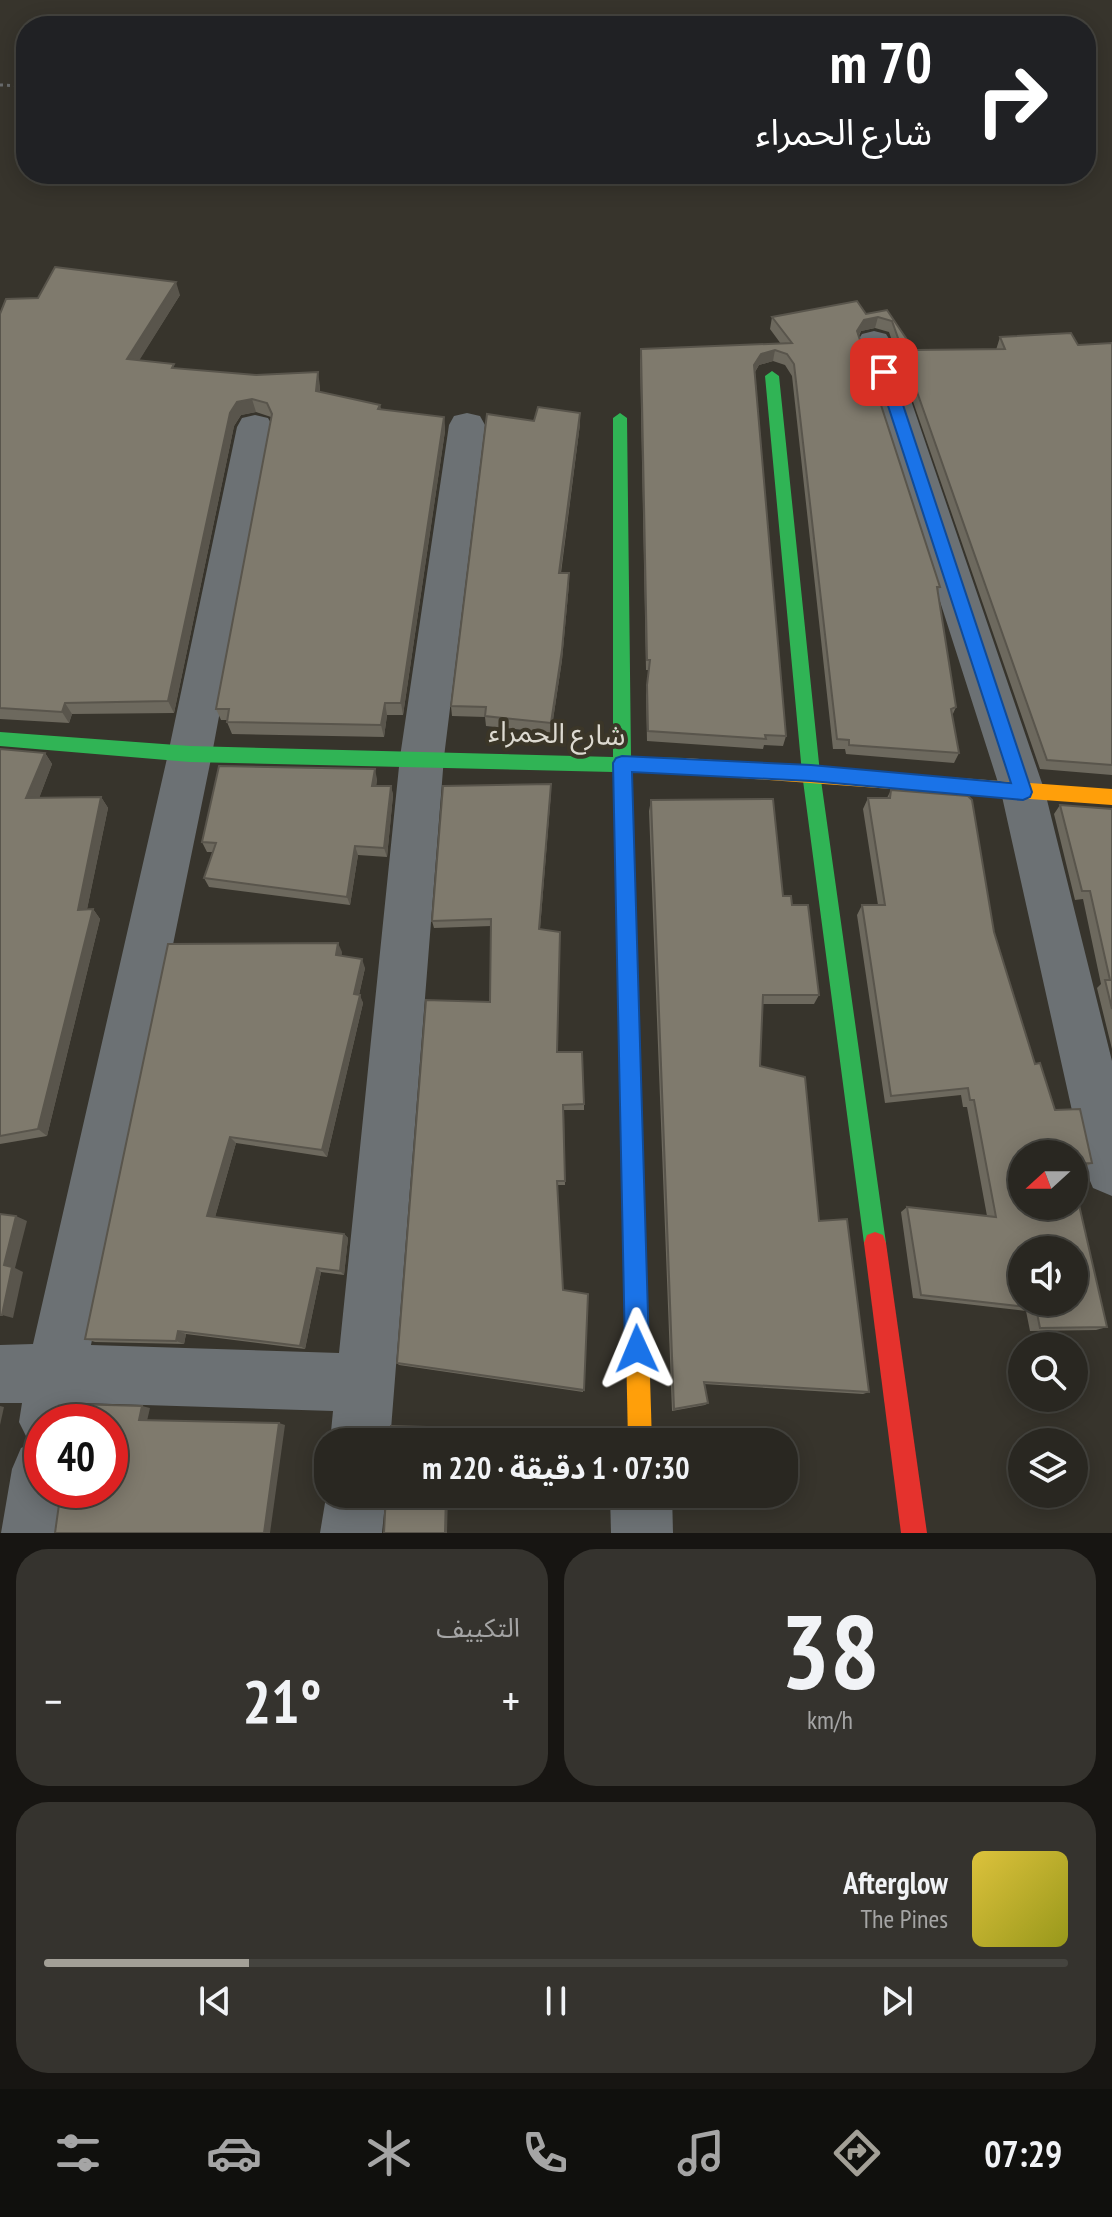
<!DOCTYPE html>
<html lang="ar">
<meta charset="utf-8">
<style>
body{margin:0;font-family:"PT Sans Narrow","Noto Sans Arabic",sans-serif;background:#35332e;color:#f1f3f6;direction:rtl;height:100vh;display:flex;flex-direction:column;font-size:30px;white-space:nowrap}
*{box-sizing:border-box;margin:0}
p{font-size:26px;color:#a5a5a5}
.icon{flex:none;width:44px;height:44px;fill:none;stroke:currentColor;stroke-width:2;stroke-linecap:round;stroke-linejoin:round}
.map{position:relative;height:1533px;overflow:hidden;direction:ltr}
.panel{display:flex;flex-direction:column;gap:16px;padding:16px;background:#171512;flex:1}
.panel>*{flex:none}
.hud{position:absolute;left:16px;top:16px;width:1080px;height:168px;border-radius:32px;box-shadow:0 4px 20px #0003,0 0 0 2px #45443f;direction:rtl;background:#202124;color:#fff;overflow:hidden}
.needle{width:52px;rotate:249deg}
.tools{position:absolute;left:1008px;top:1140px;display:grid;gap:16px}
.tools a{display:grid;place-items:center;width:80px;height:80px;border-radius:50%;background:#292721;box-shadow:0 4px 20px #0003,0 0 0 2px #45443f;font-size:40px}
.speed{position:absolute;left:24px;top:1404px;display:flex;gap:16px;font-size:40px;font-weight:700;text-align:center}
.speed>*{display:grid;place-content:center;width:104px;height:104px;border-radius:50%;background:#292721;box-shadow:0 4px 20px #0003,0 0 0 2px #45443f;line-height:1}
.speed .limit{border:12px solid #d22;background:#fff;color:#111}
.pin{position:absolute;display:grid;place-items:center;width:68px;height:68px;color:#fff;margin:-34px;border-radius:16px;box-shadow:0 4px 12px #0006}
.me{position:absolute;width:88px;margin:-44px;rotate:359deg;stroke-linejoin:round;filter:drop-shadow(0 0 6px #0008)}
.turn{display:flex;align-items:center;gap:28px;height:168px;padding:0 32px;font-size:36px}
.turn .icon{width:104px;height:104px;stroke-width:2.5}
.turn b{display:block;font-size:56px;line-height:68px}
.big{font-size:60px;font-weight:700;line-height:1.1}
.panel .card{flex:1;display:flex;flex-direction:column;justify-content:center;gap:12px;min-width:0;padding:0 28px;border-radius:32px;background:#35332e}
.panel .dial{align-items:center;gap:0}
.dial b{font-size:104px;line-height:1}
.song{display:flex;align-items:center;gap:24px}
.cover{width:96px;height:96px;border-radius:12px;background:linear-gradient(135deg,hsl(50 70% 55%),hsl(60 70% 35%))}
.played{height:8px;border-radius:4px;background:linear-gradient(90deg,#a3a097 20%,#45443f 20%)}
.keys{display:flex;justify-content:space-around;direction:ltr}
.heat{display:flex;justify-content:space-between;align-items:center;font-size:44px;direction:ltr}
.panel .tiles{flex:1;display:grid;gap:16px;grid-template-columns:1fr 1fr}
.card:last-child{grid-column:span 2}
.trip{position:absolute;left:314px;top:1428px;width:484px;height:80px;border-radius:32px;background:#292721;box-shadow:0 4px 20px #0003,0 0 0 2px #45443f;font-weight:700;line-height:80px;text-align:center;direction:rtl}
.tabs{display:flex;height:128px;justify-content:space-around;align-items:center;background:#10100d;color:#a5a5a5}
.tabs .icon{width:56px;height:56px}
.tabs .selected{color:#a3a097}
.tabs b{font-size:36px;color:#f1f3f6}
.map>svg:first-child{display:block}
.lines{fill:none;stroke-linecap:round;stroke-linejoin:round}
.path{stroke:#696b6c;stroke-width:3;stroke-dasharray:3 4;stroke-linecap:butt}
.street{fill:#6c7174;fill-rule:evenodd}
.fast{fill:#30b455;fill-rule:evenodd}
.slow{fill:#ff9f0a;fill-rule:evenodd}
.jam{fill:#e5322d;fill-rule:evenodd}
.wall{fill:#6d695e}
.shaded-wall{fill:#59554c}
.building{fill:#7f7a6d;stroke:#59554c;stroke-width:2;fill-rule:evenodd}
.route{fill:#1a73e8;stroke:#114b97;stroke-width:2}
.labels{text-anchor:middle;stroke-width:8;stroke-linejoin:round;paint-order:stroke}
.street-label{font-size:28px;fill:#dddad1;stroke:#3b3628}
</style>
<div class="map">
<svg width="1112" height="1533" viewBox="0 0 1112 1533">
<rect width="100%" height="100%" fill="#37342c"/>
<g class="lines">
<!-- path -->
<path class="path" d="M0 85 26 86"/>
<!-- street -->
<g class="street">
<path d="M874 331 886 334 891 342 1045 792 1112 1061V1196L1093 1188 1085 1169 1001 792 857 342 862 334Z"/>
<path d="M467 413 480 416 485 425 444 757 390 1442H330L333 1411 81 1403 79 1422H42V1490H69L63 1533H1L12 1469 21 1448 30 1444 19 1422 22 1403H0V1345L33 1344 168 754 237 427 242 418 255 415 268 418 273 427 212 754 91 1345 339 1353 400 757 449 425 454 416Z"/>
<path d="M328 1485V1494H386L382 1533H320Z"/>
<path d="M610 1494H672L673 1533H611Z"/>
</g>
<!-- fast -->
<g class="fast">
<path d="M772 371 779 376 820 773 886 1243 883 1251 875 1254 867 1251 864 1243 802 773 765 376Z"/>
<path d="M620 413 627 418 631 757 686 758 692 761 695 766 692 771 686 774 631 772 640 1053 637 1060 630 1063 623 1060 620 1053 613 772 190 762 0 746V732L190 746 613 757V418Z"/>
</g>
<!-- slow -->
<g class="slow">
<path d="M686 758 1112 789V805L686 774 680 771 677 766 680 761Z"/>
<path d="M630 1043 637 1046 640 1053 652 1442H628L620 1053 623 1046Z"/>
</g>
<!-- jam -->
<path class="jam" d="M875 1232 883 1235 886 1243 927 1533H901L864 1243 867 1235Z"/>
</g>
<!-- wall -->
<g class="wall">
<path d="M180 295 139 360 176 369 320 386V392L380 405 381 410 444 417 445 431 403 715H387L384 737 232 734 227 722V720H221L216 709 272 419 271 417 256 412 241 415 234 426 174 713 72 714 69 723 0 719V314Z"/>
<path d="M887 310 914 350H996L1000 337 1078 345 1112 343V775L1040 769 889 332 875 328 861 331 859 336 940 587 938 592 956 707 952 716 959 753 954 763 846 754 845 749H833L792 376 785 365 773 361 759 365 755 372 786 736 783 746 764 745 763 749 647 741 646 695 649 670H646L640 360 641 349 781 344 770 329 772 317 866 314Z"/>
<path d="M534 421 580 424 561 573H569V584L562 660 551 733 486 726 485 717 452 716 451 706Z"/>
<path d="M0 749 45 753 52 764 39 798 101 797 108 808 87 909H93L100 919 47 1136 0 1144Z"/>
<path d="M377 779 376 786H391L393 795 387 857 358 855 350 905 209 887 204 878 213 852H207L202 842Z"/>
<path d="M891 790 994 932 1035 1064 1055 1110 1092 1163 1082 1169 1074 1170V1154H1022L1107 1327 1096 1330 1030 1331 1026 1311 913 1298 901 1212 907 1207 987 1216 967 1107H963L961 1095 885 1103 857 915 862 905H878L863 809 868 798H887Z"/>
<path d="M551 792 540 929 557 1052 584 1104V1110H564L565 1185H557L563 1290 588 1294 583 1392 399 1365 397 1363 490 1002 491 926 434 928 432 921Z"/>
<path d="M651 800 783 896 792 905 819 995 814 1004H763L760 1066 819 1221 869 1392 863 1394 704 1384 708 1403 705 1405 672 1411 649 811Z"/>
<path d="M1060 805 1112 809V1049L1097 988 1101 984 1083 899 1075 900 1054 814Z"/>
<path d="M342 952 341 956 365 968 359 995 363 1003 327 1157 236 1143 215 1217 344 1234 348 1238 344 1275 321 1272 305 1349 186 1334 184 1344 95 1342 85 1339Z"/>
</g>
<!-- shaded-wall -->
<g class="shaded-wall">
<path d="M176 282 180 295 132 372 127 359Z"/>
<path d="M878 317 875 328 861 331 854 343 857 331 864 320Z"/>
<path d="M775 350 773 361 759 365 752 376 754 365 761 354Z"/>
<path d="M318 372 320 386 319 405 316 391Z"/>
<path d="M252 399 256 412 241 415 234 426 174 713 168 701 230 413 237 402Z"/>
<path d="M580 413V424L559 584V573Z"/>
<path d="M444 417 445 431 403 715 401 703Z"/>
<path d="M569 573 562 660 551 733V723Z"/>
<path d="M65 703 72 714 69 723 62 712Z"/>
<path d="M385 703 387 715 384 737 381 725Z"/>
<path d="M45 753 52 764 35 809 26 798Z"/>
<path d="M375 769 377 779 375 796 372 786Z"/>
<path d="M551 784V792L539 936V929Z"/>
<path d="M391 786 393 795 387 857 384 848Z"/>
<path d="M101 797 108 808 85 919 78 910Z"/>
<path d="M355 846 358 855 350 905 347 897Z"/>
<path d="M93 909 100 919 47 1136 38 1129Z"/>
<path d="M338 943 342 952 340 965 336 955Z"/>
<path d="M362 959 365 968 357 1003 354 994Z"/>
<path d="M360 995 363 1003 327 1157 322 1150Z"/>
<path d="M230 1137 236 1143 214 1221 207 1216Z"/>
<path d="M16 1216 27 1221 15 1268 23 1272 13 1318 2 1315 4 1265Z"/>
<path d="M344 1234 348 1238 344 1275 340 1271Z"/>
<path d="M317 1268 321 1272 305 1349 300 1346Z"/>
<path d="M178 1331 186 1334 184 1344 176 1341Z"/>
<path d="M0 1406 4 1407 0 1425Z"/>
<path d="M142 1406 150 1408 147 1421 139 1420Z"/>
<path d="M279 1423 285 1425 270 1533H264Z"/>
<path d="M446 1494H448L447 1533H445Z"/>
</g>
<!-- building -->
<g class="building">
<path d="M55 267 176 282 127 359 174 364 172 368 256 375 318 372 316 391 380 405 378 409 444 417 401 703H385L381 725 227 722 229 709H216L272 414 267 403 252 399 237 402 230 413 168 701 65 703 62 712 0 708V314L6 299 38 298Z"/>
<path d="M857 301 866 314 887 310 914 350 1005 349 1000 337 1071 333 1078 345 1112 343V765L1047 760 892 321 878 317 864 320 857 331 940 587H937L956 707 951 709 959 753 849 745V740L837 739 794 364 787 354 775 350 761 354 754 365 786 736 765 735 766 739 648 731 647 685 650 660H647L641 349 792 343 772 317Z"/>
<path d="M538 407 580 413 559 573H569L562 650 551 723 485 716 486 707 451 706 487 414 534 421Z"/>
<path d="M0 749 45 753 26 798 101 797 78 910 93 909 38 1129 0 1136Z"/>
<path d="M219 766 375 769 372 786H391L384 848 355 846 347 897 204 878 216 843 202 842Z"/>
<path d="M551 784 539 929 560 932 557 1052H582L584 1104 563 1105 565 1181H557L563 1290 588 1294 584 1390 397 1363 426 1000 490 1002 491 919 432 921 443 786Z"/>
<path d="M891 790 968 796 972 800 994 932 1035 1064 1040 1063 1055 1110 1080 1109 1092 1163 1074 1164V1154H1022V1206H1074V1183L1107 1327 1040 1328 1036 1308 921 1295 907 1207 996 1217 974 1100H970L968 1088 891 1096 862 905H885L868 798H890ZM1022 1250H1074V1302H1022Z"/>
<path d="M773 799 783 896H791L792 905H808L819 995H763L760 1066 805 1077 819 1221 847 1219 869 1392 704 1382 708 1403 674 1409 651 800Z"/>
<path d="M1060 805 1112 809V1009L1105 980H1110L1090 891H1082Z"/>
<path d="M338 943 336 955 362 959 354 994 360 995 322 1150 230 1137 207 1216 344 1234 340 1271 317 1268 300 1346 178 1331 176 1341 85 1339 168 944Z"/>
<path d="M0 1214 16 1216 4 1265 12 1267 2 1315H0Z"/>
<path d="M73 1404 142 1406 139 1420 279 1423 264 1533H55L61 1490H110V1422H71Z"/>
<path d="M391 1426 579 1431 578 1442H390Z"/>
<path d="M386 1494H446L445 1533H384Z"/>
</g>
<!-- route -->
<path class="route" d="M884 367 892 372 1032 792 1030 797 1023 800 811 781 632 772 649 1349 646 1358 637 1361 629 1358 625 1349 613 763 616 758 622 756 811 765 1011 783 877 372Z"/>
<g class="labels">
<!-- street labels -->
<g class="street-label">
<text transform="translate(557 733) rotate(2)" y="10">شارع الحمراء</text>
</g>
</g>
</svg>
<div class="tools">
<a><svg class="needle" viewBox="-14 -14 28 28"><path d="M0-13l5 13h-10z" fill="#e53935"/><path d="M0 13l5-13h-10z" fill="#a5a5a5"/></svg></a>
<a><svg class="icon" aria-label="sound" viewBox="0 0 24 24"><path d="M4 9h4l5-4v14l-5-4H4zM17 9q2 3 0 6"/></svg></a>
<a><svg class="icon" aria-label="search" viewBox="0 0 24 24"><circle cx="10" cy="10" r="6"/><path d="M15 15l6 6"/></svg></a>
<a><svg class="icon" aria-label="layers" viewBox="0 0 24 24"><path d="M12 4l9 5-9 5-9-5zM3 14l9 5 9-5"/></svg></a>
</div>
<div class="speed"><div class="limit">40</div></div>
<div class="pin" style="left:884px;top:372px;background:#d93025"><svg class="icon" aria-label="arrive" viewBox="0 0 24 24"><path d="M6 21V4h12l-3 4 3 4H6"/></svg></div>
<svg class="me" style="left:637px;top:1349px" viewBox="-20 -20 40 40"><path d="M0-17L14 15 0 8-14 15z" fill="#1a73e8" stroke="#fff" stroke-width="4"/></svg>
<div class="trip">07:30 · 1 دقيقة · 220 m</div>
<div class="hud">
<div class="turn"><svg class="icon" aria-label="right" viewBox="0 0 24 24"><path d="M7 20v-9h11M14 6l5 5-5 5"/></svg><div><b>70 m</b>شارع الحمراء</div></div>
</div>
</div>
<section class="panel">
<div class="tiles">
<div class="card dial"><b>38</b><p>km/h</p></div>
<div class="card"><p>التكييف</p>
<div class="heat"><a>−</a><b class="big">21°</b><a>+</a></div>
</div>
<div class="card">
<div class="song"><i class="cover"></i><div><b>Afterglow</b><p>The Pines</p></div></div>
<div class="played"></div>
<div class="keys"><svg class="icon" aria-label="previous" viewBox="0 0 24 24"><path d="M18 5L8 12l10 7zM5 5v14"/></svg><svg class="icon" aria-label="pause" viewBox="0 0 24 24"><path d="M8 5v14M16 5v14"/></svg><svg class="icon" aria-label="next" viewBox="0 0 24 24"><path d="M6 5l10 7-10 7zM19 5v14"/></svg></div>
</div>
</div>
</section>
<nav class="tabs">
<b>07:29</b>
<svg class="icon selected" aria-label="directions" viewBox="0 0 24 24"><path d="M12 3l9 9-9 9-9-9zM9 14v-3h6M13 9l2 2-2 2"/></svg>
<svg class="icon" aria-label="music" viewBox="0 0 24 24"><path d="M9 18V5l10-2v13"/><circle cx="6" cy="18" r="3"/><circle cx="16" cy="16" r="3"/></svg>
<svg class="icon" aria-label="phone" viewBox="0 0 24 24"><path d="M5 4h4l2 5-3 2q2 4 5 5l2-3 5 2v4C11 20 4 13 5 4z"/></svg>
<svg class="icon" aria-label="climate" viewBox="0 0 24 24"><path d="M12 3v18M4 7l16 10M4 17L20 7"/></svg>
<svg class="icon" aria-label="car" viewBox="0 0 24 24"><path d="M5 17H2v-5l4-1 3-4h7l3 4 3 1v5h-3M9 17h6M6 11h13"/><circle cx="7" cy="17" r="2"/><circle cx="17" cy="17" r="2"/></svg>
<svg class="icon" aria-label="filters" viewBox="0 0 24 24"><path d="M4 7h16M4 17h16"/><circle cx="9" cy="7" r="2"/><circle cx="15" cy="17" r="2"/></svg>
</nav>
